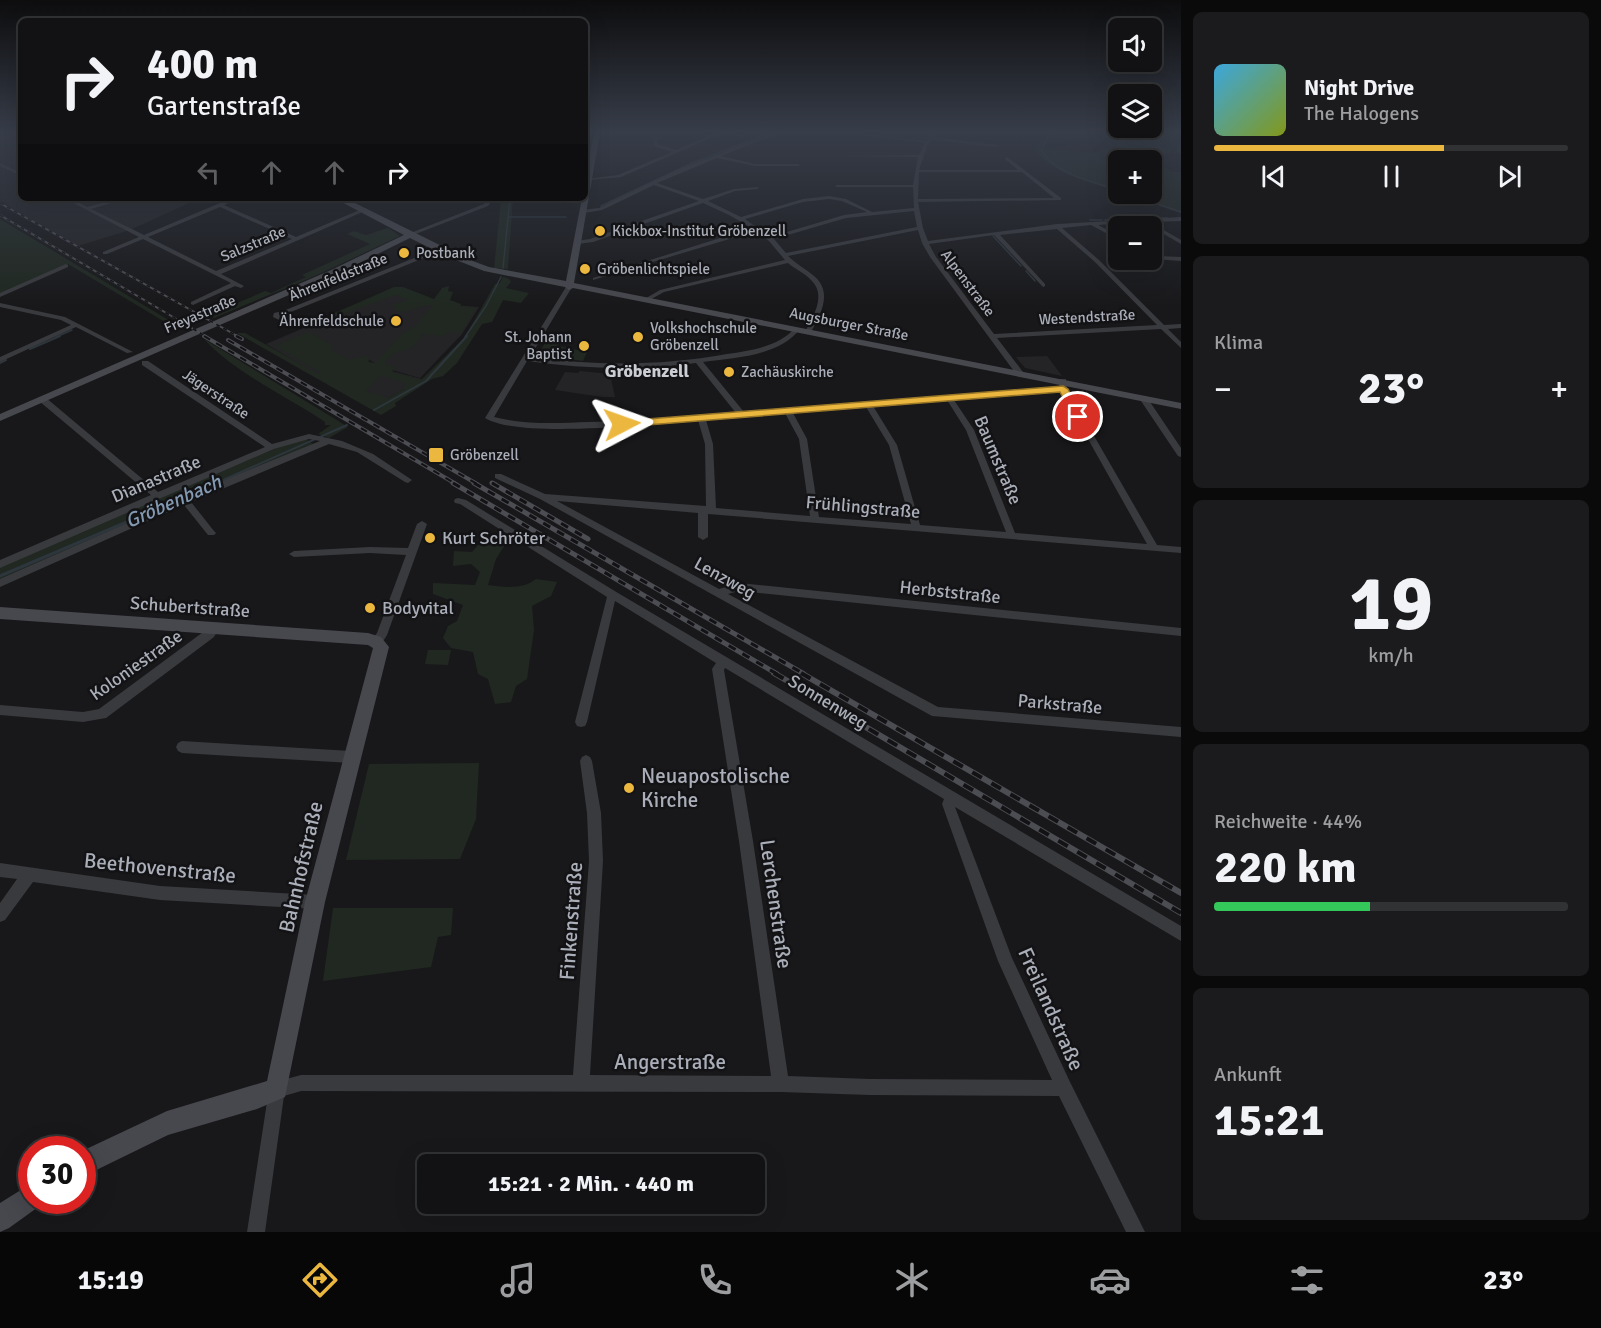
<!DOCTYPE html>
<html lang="de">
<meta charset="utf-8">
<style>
body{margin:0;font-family:Signika,sans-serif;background:#1b1b1d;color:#f1f3f6;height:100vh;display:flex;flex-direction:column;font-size:22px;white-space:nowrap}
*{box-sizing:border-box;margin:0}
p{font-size:20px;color:#9c9ea0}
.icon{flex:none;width:33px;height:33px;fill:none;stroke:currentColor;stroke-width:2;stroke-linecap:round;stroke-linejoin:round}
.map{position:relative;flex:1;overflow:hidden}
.panel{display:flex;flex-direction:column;gap:12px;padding:12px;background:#0a0a0b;width:420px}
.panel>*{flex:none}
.guide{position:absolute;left:18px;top:18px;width:570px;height:183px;border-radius:9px;box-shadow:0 6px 24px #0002,0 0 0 2px #313234;background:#121214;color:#f1f3f6;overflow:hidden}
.fabs{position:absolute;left:1108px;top:18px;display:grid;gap:12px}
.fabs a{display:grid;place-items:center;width:54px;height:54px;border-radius:9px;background:#121214;box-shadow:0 6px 24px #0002,0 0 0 2px #313234;font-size:30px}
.speed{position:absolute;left:18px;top:1136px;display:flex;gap:12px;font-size:30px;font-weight:700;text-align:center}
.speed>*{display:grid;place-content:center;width:78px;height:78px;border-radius:50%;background:#121214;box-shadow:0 6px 24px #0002,0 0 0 2px #313234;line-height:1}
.speed .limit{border:9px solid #d22;background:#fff;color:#111}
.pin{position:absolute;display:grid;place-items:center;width:51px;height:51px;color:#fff;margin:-26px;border:3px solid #fff;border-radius:50%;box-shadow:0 2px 6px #0007}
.me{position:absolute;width:66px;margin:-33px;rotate:86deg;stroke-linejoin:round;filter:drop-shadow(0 0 4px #0008)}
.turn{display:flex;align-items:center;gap:21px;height:126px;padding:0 30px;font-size:27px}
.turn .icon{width:78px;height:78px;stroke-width:2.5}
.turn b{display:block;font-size:42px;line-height:51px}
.lanes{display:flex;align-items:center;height:57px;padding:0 30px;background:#0003;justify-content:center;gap:30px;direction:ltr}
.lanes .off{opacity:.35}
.big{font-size:45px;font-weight:700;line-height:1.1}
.panel .widget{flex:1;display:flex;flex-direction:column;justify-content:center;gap:9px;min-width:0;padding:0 21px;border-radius:9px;background:#1b1b1d}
.panel .dial{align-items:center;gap:0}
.dial b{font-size:78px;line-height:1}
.song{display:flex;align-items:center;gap:18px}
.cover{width:72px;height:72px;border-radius:9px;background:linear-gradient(135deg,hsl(200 70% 55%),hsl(70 70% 35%))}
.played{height:6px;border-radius:3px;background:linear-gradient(90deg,#ebb73e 65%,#313234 65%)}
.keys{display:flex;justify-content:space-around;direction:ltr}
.heat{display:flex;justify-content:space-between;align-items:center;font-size:33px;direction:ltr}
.charge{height:9px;border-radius:4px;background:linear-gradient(90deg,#34c759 44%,#313234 0)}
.trip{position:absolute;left:417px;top:1154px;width:348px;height:60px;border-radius:9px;background:#121214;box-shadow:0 6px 24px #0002,0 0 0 2px #313234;font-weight:700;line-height:60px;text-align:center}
.dock{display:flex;height:96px;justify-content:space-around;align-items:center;background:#070708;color:#9c9ea0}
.dock .icon{width:42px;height:42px}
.dock .selected{color:#ebb73e}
.dock b{font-size:27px;color:#f1f3f6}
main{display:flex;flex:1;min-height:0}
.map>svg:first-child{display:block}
.built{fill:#242427}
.green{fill:#202821;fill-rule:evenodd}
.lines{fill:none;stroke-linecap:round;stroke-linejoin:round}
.stream-far2{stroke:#2e363d;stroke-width:1.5}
.stream-far1{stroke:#2e363d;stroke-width:2}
.stream{stroke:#2e363d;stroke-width:3}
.street{fill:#393a3e;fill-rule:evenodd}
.secondary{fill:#47484e;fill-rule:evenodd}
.rail-far3-casing{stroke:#4c4d53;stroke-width:2}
.rail-far2-casing{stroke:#4c4d53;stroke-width:4}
.rail-far1-casing{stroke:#4c4d53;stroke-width:5}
.rail-casing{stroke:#4c4d53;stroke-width:6}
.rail-far3{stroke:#131315;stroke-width:1.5;stroke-dasharray:4;stroke-linecap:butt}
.rail-far2{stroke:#131315;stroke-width:2;stroke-dasharray:7;stroke-linecap:butt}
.rail-far1{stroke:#131315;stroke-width:3;stroke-dasharray:8;stroke-linecap:butt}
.rail{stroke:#131315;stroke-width:4;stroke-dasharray:11;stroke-linecap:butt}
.route{fill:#ebb73e;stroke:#997728;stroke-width:1.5}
.poi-dot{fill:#ebb73e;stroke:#131315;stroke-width:2}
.labels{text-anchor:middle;stroke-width:5;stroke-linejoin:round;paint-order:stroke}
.far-poi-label{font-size:15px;fill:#aaaeb9;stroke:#131315;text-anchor:start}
.far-street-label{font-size:15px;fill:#aaaeb9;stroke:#131315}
.far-quarter-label{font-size:18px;font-weight:bold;fill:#cbcdd5;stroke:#131315}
.street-label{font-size:18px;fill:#aaaeb9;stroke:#131315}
.poi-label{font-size:18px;fill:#aaaeb9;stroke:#131315;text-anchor:start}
.water-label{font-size:20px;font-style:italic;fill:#839ab2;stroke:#131315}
.near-poi-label{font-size:21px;fill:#aaaeb9;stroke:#131315;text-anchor:start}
.near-street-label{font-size:21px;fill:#aaaeb9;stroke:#131315}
</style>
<main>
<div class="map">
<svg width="1181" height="1232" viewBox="0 0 1181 1232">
<rect width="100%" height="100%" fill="#18181a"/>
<!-- built -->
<g class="built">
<path d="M0 133H21V198H200L130 230 78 246 0 201Z"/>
<path d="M396 289 427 303 479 307 462 334 420 378 382 367 366 358 365 360 380 368 422 379 372 407 266 344Z"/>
<path d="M1047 356 1062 376 1025 368 1016 357Z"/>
<path d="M580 371 610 374 615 397H602L555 390 565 372 578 373Z"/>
</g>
<!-- green -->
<g class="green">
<path d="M1048 133H1091L1129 141 1133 137 1119 134 1181 133V153L1140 155 1150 160H1119V192C1094 183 1046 172 1034 147L1046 135 1067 143 1046 144 1044 149 1094 153 1100 149 1128 153 1132 149 1082 140 1070 142 1055 138Z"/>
<path d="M1152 161 1173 172H1181V213L1124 194H1152Z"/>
<path d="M495 198H513L508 269 494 268 501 200 494 202Z"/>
<path d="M0 219 177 325 182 327 170 325 68 264 0 295Z"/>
<path d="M388 228 400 236 315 276 214 318 198 310 210 305 221 310 265 291 271 293 306 277 302 275 370 244 347 234 354 231 366 235Z"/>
<path d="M503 277 509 279 511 282 506 288 529 293 521 303 503 300 492 322 482 324 457 363 443 376 432 379 395 403 396 406 381 415 237 333H245L318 374 321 373 275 346 308 332 335 347 331 350 349 360 368 355 369 362 375 363 403 333 418 325C421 315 429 313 433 305 419 305 408 314 396 311L394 305 408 300 395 295 333 318 326 320 323 318 394 287H403L434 299 442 288 449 286 448 291 453 292 450 300 461 304 460 306 476 308 461 333 448 332 442 336 421 334C414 358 394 344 385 364L396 367 392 372 421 380 465 337 495 284 500 283ZM381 375 405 383 404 389 388 398 365 391Z"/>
<path d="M550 334 556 335 555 338 562 341 557 343 559 346 587 352 583 361 538 355Z"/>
<path d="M204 339 340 422 348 427 329 438 318 434 331 425H325V422C288 397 232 371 204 339Z"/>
<path d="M306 439 313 444 0 581V564L284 445Z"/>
<path d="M507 542 496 559 488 585C503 587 523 590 536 579L557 582 551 596 532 606 534 630 527 679 516 686 511 702 495 704 488 679 478 674 473 652 451 648 443 638 448 626 457 621 463 605 433 594V583L475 585 480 572 471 564 453 566 454 551 472 552 478 545Z"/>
<path d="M428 650H451L448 665 425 664Z"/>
<path d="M479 763 476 819 460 859 346 860 369 764Z"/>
<path d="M333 908H453L451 935 438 937 431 967 323 981Z"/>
</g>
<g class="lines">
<!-- stream-far2 -->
<g class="stream-far2">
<path d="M1050 133 1041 150C1056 175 1093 182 1119 190"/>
<path d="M1128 194 1181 212"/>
<path d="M601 206 692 163 770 133"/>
<path d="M509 217H566"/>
<path d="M1138 218H1148"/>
<path d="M1151 218H1167"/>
<path d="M1120 219H1126"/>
<path d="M1090 220H1102"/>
<path d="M1105 220 1117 219"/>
<path d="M993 236 1021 266"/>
<path d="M503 268 510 198"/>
<path d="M1026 271 1035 281"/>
<path d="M56 337 72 330"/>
<path d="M465 337 486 306 501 277"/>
</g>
<!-- stream-far1 -->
<g class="stream-far1">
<path d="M30 349 60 336"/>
<path d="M0 363 6 360"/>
<path d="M374 410 426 381 467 336"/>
<path d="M214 484 347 425"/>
</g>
<!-- stream -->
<path class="stream" d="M0 576 218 483"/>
<!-- street -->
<g class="street">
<path d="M715 133 754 136 718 135 621 177 589 180 587 179 618 175 672 152 654 146 653 139 656 137 659 138 657 140 658 144 676 150Z"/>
<path d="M773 133H779L721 156 755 164H798L800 166H755L717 158 657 183 703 199 734 189 759 187 757 189 735 191 708 201 741 217 803 199 829 196 846 199 872 212 914 208 913 187H837L835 186 837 185H913L918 157 833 156 919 155 925 143 852 133 927 141 933 133H937L934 137 998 145 996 147 932 140 927 146 919 170H1018L1005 159 1007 157 1061 198V200L918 202 923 228 928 241 1057 224 1181 217V221L1150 222 1181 240V244L1143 222 1098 225 1119 236V240L1091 225 1062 228 1099 260 1164 325 1181 324V328L1168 329 1181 342V348L1161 329 997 338 1023 372 1016 374 930 257 922 243 918 230 788 256C796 264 806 269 814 276 833 292 821 314 811 332L808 334 805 332C813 317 827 295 811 280 805 273 795 269 788 263L664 292 646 302 641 301 660 290 785 260 769 241 756 231 593 280V278L752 228 729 215 703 203 593 242 578 244 575 242 576 241 590 239 699 201 654 185 602 210 584 213 582 210 599 208 677 170ZM919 172H1022L1054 198 918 199ZM829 199 842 201 867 212 844 215 770 237 745 219 803 202ZM914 211 917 227 786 253 774 239 846 218ZM1057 229 1095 262 1157 325 994 334 936 257 929 244 994 235 1043 287 1045 286V284L1000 235Z"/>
<path d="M0 163 21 173V176L0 166Z"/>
<path d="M64 198H70L87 207 120 198H128L91 209 144 235 232 198H238L224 205 296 237 362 209 367 210 221 274 244 286 241 288 235 286 193 305 191 304V302L231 283 143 239 107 254H103V252L139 237ZM220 207 292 239 216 271 148 237Z"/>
<path d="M489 198H494L488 206 413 235 408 234 484 204Z"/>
<path d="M439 248 442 250 441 251 286 314 279 316 295 323 305 324V326H292L273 317 274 313 283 311Z"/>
<path d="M1152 253 1158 256 1181 257V261L1155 259 1152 257Z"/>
<path d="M66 264 68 265V267L0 297V293Z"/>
<path d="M569 285 572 287 530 357C596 366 661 366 727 354 752 350 778 347 795 328H799L800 329C779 356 735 358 703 362L744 412 1059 387 1060 379H1066L1067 389 1157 545 1181 547V553L708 514V537L703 540 698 537V513L557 501 719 589 739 583 1181 628V636L739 591 728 594 938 707 1181 727V737L932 716 540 499 495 478V474H501L545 494 706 506 705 444 698 420C655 424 518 439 485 418L566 287ZM527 361C584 369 640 371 696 363L736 413C687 416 638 421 589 422 558 423 525 425 494 417ZM1061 391 1147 544 1015 533 974 430 954 400ZM947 400 966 430 1006 532 920 525 897 445 873 406ZM866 407 889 445 911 524 819 517 807 439 793 413ZM785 413 799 439 810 516 716 508 713 444 706 420Z"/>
<path d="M0 303 65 317 133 352 127 353 76 327 0 362V357L71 325 61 320 0 307Z"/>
<path d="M142 361H148L272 444 309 434 342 441 373 454 412 480 408 483 405 482 357 452 329 444 191 502 214 531 216 533 214 535H208L184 505 0 587V579L234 476 320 441 309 439 274 449 0 568V560L151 495 39 401V397H45L158 492 265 447 142 365Z"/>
<path d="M1140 396H1146L1181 448V457L1178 456 1139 398Z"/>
<path d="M458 498 466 500 618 593 1181 926V941L955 807 1012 958 1070 1082 1145 1232H1126L1059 1096 870 1095 781 1092 301 1091 284 1096 265 1232H247L269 1089 271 1083 301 1075H573L589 861 587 813 580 761 582 757 586 755 590 757 592 761 601 813 603 861 590 1075 771 1076 739 841 712 669 716 663 615 601 587 722 585 726 581 727 577 726 575 722 607 597 460 504 455 503 454 501 455 499ZM725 668 944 799 942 804 998 961 1052 1080 870 1079 788 1076 753 841 724 670Z"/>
<path d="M422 521 427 524 387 635C384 641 379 646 372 644L371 641 377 633 406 555 370 553 294 557 289 554 294 551 370 547 408 548 417 524Z"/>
<path d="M214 624 218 625 219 628 214 637 106 718 83 722 0 715V705L83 712 99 709Z"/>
<path d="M182 741 351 751 355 753 357 757 355 761 351 763 182 753 178 751 176 747 178 743Z"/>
<path d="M0 863 160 886 315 895 320 897 322 902 320 907 315 909 160 900 33 882 5 920 0 922V903L17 879 0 877Z"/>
</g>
<!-- secondary -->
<g class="secondary">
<path d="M594 133H600L574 283 1181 403V409L573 288 569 290 565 287 484 271 446 256 410 238 337 274 0 421V414L331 270 404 235 334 198H344L359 205 470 260 489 267 566 281 582 198H585V180Z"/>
<path d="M0 607 368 633 381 637 389 647 325 902 285 1097 257 1109 168 1135 82 1177V1151L167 1111 267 1081 305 902 373 648 368 645 0 619Z"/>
<path d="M32 1183V1200H43L41 1205 9 1228 0 1232V1203Z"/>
</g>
<defs>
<g id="rail-far3">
<path d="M0 203 239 337"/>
<path d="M0 215 207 337"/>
</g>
<g id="rail-far2">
<path d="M204 336 456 484"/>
<path d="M236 336 242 339"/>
<path d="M228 340 477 484"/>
<path d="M492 483 495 484"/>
</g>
<g id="rail-far1">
<path d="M453 483 777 674"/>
<path d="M474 483 804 674"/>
<path d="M492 483 588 539"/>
</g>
<g id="rail">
<path d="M774 673 1181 913"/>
<path d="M801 673 1181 893"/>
</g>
</defs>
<!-- rail-far3 casing -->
<use href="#rail-far3" class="rail-far3-casing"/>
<!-- rail-far2 casing -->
<use href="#rail-far2" class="rail-far2-casing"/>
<!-- rail-far1 casing -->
<use href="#rail-far1" class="rail-far1-casing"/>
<!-- rail casing -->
<use href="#rail" class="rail-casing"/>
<!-- rail-far3 -->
<use href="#rail-far3" class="rail-far3"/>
<!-- rail-far2 -->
<use href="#rail-far2" class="rail-far2"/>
<!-- rail-far1 -->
<use href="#rail-far1" class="rail-far1"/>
<!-- rail -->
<use href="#rail" class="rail"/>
</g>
<!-- sky -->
<linearGradient id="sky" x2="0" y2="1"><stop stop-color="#0d0d0e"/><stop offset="0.43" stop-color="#373d49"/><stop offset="1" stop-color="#373d49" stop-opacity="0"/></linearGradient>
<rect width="1181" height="306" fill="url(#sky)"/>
<!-- route -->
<path class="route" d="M1063 386 1068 389 1083 417 1081 419H1074L1060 392 622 427 616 424 622 421Z"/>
<!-- markers -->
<g class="poi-dot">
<circle cx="600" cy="231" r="6"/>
<circle cx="404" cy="253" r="6"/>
<circle cx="585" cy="269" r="6"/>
<circle cx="396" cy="321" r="6"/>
<circle cx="638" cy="337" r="6"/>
<circle cx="584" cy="346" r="6"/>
<circle cx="729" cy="372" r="6"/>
<rect x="428" y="447" width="16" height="16" rx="3"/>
<circle cx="430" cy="538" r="6"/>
<circle cx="370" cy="608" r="6"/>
<circle cx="629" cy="788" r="6"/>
</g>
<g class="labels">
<!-- far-poi labels -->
<g class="far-poi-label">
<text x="612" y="236">Kickbox-Institut Gröbenzell</text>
<text x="416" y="258">Postbank</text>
<text x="597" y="274">Gröbenlichtspiele</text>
<text x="384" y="326" text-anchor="end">Ährenfeldschule</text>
<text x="650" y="333">Volkshochschule<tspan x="650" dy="17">Gröbenzell</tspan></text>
<text x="572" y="342" text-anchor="end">St. Johann<tspan x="572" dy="17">Baptist</tspan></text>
<text x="741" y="377">Zachäuskirche</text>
<text x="450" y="460">Gröbenzell</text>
</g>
<!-- far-street labels -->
<g class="far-street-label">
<text transform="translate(253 244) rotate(-23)" y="5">Salzstraße</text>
<text transform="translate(338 277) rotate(-22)" y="5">Ährenfeldstraße</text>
<text transform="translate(968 283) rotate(53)" y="5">Alpenstraße</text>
<text transform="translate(200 314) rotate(-23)" y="5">Freyastraße</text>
<text transform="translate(1087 317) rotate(-3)" y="5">Westendstraße</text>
<text transform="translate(849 324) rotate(11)" y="5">Augsburger Straße</text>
<text transform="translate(216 394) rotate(34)" y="5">Jägerstraße</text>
</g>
<!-- far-quarter labels -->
<g class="far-quarter-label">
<text x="647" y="377">Gröbenzell</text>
</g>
<!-- street labels -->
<g class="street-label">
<text transform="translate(998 460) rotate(67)" y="6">Baumstraße</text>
<text transform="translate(156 479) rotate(-23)" y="6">Dianastraße</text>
<text transform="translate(863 507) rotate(5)" y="6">Frühlingstraße</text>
<text transform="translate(725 578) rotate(29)" y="6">Lenzweg</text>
<text transform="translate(950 592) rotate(6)" y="6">Herbststraße</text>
<text transform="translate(190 607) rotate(4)" y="6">Schubertstraße</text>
<text transform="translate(136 665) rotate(-35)" y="6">Koloniestraße</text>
<text transform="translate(828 702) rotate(31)" y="6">Sonnenweg</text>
<text transform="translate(1060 704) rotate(5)" y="6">Parkstraße</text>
</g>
<!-- poi labels -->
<g class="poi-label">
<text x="442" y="544">Kurt Schröter</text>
<text x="382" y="614">Bodyvital</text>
</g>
<!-- water labels -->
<g class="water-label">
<text transform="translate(173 501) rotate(-24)" y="7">Gröbenbach</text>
</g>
<!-- near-poi labels -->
<g class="near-poi-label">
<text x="641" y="783">Neuapostolische<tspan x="641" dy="24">Kirche</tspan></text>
</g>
<!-- near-street labels -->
<g class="near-street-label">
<text transform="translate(301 867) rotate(-77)" y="7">Bahnhofstraße</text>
<text transform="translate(160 868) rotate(6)" y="7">Beethovenstraße</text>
<text transform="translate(776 904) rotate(82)" y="7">Lerchenstraße</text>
<text transform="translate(571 921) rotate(-86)" y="7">Finkenstraße</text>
<text transform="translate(1051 1009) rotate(66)" y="7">Freilandstraße</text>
<text x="670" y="1069">Angerstraße</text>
</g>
</g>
</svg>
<div class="fabs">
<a><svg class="icon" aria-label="sound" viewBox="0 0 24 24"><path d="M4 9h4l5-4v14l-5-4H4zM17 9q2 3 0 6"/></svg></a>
<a><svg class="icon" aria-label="layers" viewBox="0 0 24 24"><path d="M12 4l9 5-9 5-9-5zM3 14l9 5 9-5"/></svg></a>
<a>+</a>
<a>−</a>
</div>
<div class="speed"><div class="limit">30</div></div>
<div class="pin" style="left:1078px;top:417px;background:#d93025"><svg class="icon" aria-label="arrive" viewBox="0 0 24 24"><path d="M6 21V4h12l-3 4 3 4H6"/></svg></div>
<svg class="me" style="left:622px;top:424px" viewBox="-20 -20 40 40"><path d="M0-17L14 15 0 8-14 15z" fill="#ebb73e" stroke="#fff" stroke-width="4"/></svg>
<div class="trip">15:21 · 2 Min. · 440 m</div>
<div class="guide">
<div class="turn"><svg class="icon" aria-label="right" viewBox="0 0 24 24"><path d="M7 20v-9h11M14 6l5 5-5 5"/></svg><div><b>400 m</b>Gartenstraße</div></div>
<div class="lanes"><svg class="icon off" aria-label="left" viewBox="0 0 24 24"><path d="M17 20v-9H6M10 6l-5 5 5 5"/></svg><svg class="icon off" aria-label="ahead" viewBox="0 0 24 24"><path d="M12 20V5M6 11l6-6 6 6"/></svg><svg class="icon off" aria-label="ahead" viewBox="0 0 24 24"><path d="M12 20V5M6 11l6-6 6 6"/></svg><svg class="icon" aria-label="right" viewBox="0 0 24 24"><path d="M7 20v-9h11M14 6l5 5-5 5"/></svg></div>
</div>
</div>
<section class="panel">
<div class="widget">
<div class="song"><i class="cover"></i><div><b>Night Drive</b><p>The Halogens</p></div></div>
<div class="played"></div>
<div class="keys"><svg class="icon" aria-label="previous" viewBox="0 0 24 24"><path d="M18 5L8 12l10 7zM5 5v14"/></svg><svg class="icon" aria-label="pause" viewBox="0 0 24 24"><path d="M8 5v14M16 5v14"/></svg><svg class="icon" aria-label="next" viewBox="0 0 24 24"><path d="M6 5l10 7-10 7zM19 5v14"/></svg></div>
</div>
<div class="widget"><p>Klima</p>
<div class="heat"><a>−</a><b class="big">23°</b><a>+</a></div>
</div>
<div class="widget dial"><b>19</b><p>km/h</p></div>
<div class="widget"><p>Reichweite · 44%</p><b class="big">220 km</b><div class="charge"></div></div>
<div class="widget"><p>Ankunft</p><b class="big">15:21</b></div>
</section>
</main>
<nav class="dock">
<b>15:19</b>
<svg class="icon selected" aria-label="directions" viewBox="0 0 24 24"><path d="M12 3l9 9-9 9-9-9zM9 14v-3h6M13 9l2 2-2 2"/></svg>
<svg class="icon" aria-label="music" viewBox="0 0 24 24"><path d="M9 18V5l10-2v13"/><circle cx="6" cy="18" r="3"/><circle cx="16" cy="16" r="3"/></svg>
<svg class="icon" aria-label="phone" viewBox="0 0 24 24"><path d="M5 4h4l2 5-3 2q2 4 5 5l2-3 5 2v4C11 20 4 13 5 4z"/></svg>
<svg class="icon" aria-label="climate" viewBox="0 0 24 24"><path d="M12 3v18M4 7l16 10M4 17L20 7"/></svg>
<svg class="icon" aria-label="car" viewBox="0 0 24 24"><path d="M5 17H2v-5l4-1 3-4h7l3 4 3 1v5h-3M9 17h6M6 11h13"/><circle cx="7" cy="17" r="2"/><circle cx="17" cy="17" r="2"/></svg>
<svg class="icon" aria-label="filters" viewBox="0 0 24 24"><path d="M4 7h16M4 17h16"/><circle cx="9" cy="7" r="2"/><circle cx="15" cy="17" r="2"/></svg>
<b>23°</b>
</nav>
